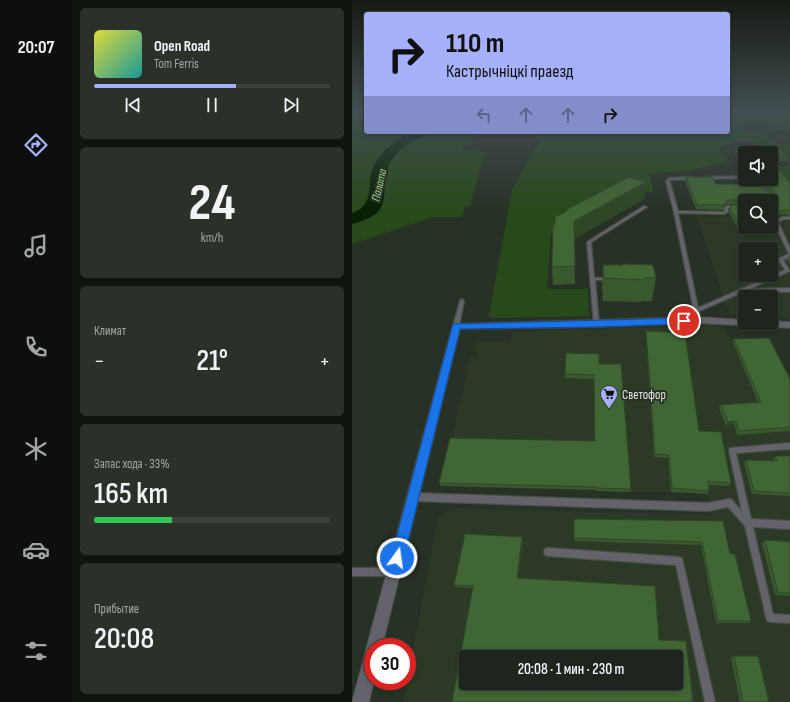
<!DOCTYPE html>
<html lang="ru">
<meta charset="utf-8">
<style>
body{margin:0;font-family:"Sofia Sans Condensed",sans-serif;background:#2b3129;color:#f1f3f6;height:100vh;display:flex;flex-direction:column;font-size:15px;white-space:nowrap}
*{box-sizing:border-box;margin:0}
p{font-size:13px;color:#a1a5a3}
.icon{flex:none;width:22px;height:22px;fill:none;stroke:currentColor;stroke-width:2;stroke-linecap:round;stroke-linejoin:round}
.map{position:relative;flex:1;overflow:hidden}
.drawer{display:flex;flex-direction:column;gap:8px;padding:8px;background:#10140f;width:280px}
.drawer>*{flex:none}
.hud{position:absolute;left:12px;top:12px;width:366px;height:122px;border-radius:4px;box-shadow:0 2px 6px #0003,0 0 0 1px #3c423b;background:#a6b1fc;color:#111;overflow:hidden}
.fabs{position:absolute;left:386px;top:146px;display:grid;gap:8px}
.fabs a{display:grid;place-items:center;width:40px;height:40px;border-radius:4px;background:#1e251c;box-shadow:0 2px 6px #0003,0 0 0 1px #3c423b;font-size:20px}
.speed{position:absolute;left:12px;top:638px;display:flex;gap:8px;font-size:20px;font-weight:700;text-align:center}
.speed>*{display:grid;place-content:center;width:52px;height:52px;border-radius:50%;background:#1e251c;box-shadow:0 2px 6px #0003,0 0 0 1px #3c423b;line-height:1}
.speed .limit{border:6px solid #d22;background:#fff;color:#111}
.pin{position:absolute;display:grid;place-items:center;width:34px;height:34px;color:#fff;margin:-17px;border:2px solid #fff;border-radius:50%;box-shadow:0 1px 4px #0007}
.me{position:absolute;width:44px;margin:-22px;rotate:14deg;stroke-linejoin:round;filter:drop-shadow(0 0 3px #0008)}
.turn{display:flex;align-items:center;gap:14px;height:84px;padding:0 16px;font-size:18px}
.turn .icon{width:52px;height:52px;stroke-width:2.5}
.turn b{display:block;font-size:28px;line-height:34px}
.lanes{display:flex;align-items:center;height:38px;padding:0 16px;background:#0003;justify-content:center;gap:20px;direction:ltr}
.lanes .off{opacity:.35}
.big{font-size:30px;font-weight:600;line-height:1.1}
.drawer .card{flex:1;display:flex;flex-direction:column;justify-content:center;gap:6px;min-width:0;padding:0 14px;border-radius:6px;background:#2b3129}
.drawer .dial{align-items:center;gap:0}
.dial b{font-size:52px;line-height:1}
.song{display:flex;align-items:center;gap:12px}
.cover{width:48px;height:48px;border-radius:6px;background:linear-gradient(135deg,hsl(60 70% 55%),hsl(180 70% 35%))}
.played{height:4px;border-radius:2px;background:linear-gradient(90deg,#a6b1fc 60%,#3c423b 60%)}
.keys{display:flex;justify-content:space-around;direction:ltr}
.heat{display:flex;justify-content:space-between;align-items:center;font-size:22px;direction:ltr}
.charge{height:6px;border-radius:3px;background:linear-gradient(90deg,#34c759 33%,#3c423b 0)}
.trip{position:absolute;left:107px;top:650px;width:224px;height:40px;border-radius:4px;background:#1e251c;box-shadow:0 2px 6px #0003,0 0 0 1px #3c423b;font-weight:600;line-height:40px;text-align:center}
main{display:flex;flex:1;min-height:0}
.tab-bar{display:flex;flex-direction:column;width:72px;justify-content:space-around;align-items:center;background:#0c0f0b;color:#a1a5a3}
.tab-bar .icon{width:28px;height:28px}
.tab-bar .active{color:#a6b1fc}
.tab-bar b{font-size:18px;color:#f1f3f6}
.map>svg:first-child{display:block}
.built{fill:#2c3927;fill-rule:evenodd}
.green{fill:#274a1b}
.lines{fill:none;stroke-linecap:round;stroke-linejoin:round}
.river{fill:#062000;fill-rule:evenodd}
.service-casing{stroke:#464e43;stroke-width:2.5}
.minor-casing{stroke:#464e43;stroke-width:2}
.service{fill:#63646b;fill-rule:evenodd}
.minor{fill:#63646b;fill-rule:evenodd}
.wall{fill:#38582e}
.shaded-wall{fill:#2e4725}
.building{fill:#416635;stroke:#2e4725;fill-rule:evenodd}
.route{fill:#1a73e8;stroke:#114b97}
.labels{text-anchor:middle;stroke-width:4;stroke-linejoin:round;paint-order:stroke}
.far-water-label{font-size:12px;font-style:italic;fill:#99d187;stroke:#283125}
.poi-label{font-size:13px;fill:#e1e7df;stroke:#283125;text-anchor:start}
</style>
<main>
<nav class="tab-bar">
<b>20:07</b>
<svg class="icon active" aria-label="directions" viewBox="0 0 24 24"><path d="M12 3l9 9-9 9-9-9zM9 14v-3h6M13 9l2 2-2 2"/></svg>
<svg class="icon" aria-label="music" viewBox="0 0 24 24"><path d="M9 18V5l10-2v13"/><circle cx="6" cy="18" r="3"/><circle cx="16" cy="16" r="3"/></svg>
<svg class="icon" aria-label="phone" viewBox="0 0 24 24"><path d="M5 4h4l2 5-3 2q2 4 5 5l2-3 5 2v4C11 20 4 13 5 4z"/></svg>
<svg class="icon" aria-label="climate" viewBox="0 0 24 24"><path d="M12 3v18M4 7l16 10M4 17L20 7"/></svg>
<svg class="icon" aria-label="car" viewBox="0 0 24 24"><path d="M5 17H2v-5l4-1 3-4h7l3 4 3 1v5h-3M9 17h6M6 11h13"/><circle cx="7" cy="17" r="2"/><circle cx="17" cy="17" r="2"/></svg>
<svg class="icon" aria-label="filters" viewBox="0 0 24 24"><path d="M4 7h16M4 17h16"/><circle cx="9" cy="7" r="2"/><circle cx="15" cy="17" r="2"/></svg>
</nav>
<section class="drawer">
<div class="card">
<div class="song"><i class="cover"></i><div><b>Open Road</b><p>Tom Ferris</p></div></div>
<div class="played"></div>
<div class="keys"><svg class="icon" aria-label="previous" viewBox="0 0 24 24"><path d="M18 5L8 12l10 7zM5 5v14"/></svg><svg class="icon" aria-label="pause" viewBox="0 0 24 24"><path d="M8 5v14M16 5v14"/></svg><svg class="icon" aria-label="next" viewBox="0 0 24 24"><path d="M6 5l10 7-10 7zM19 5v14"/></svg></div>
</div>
<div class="card dial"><b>24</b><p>km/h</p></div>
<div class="card"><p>Климат</p>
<div class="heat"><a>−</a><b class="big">21°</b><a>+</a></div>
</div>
<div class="card"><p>Запас хода · 33%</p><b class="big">165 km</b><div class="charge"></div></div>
<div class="card"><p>Прибытие</p><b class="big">20:08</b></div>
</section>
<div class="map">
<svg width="438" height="702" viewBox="0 0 438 702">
<rect width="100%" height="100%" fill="#283125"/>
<!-- built -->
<g class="built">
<path d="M438 214V317H419V297H393V315L377 314 345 217 393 216V227H419V215ZM393 249H419V275H393Z"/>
<path d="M352 325H370L381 342 401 391 438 403V702H51L86 519 98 508 356 515 355 494 319 492H278L244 491 243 490 89 486 118 358H124L125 351H122L124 342 159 341 160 332ZM114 657H324V683H114Z"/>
</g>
<!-- green -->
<g class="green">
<path d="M376 112H438V129L424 130 421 128 428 127C410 120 400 116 383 126L393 131H406L425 143 438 146V190L420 167 438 166 426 153 409 150 399 141 378 142 367 149 376 162 339 170 297 174 302 192H275L199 233 195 289H236L237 316 140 318 137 316 160 190 173 165 189 141 183 137 186 132H376Z"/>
<path d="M8 115 14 117V132H130L108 149 133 152 118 206H113L110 217H81L0 244V116Z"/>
</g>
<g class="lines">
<!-- river -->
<path class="river" d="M59 132H76L74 135C62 140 49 147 41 158 21 185 51 212 0 224V213C25 204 13 184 22 165 30 150 44 140 59 132Z"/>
<defs>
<g id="service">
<path d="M393 176V178L354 179 352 178 354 177Z"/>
<path d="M340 177 342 178 341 179 318 180V182L326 211 371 212 373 211 372 209 374 206 393 205V207L376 208V212L372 214 326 213 346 308 433 270 426 259 437 254 422 222 430 217H438V219H432L426 222 438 248V257L431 260 438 271 397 289 438 288V292H391L347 311 349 320 348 321H344L322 212 314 182 315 179 317 178Z"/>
<path d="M397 179H401L403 182 411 186 422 202 419 204V201H417L409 188 401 184Z"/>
<path d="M292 206 295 207 239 242 242 278H256L258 279 256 280H243L247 324 244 326 242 325 235 242Z"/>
<path d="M110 299 112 301 107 326 104 328 101 326 108 301Z"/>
<path d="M438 443V449L384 453 399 519 438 521V529L401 527 421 614 438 615V623L418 622 415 621 393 526 376 507 356 511 61 501 58 499 57 497 58 495 61 493 356 503 377 499 380 500 390 512 377 450 378 448Z"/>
<path d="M196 548 327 557 330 558 363 702H353L324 565 196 556 193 555 192 552 193 549Z"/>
<path d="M0 568H41L44 569 45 572 44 575 41 576H0Z"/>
</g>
<path id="minor" d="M346 317 393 320V323H419V321L438 322V328L346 323 244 327 108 329 30 647H21L22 681 17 702H0L101 324Z"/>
</defs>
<!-- service casing -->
<use href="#service" class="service-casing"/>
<!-- minor casing -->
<use href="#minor" class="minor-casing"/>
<!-- service -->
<use href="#service" class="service"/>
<!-- minor -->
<use href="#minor" class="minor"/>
</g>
<!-- wall -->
<g class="wall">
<path d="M386 146H425L435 157 433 161H420L438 183V216L432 214 419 215V201H393V204H374L371 210 344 209 333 181 334 177H360L364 184H408L419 201H421L422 200 412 185 404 181 403 179H419V153H393V166L382 152 384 148H386Z"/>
<path d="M294 182 292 199 222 239 223 284 201 285 200 267 203 225 214 212V210Z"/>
<path d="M393 204V225H384L377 213 379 205Z"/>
<path d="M437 255H438V264L435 260Z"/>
<path d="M251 265 304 278 300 301H289V302L251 301 250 287Z"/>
<path d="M294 331 347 431 379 483 377 486 356 485 357 491 355 494 319 492 316 458 302 457 294 334Z"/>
<path d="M382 339 438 379V431L385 435 382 424 374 426 367 408 369 405 406 402 381 342Z"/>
<path d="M247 364 279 489 278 492 244 491V490L89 486 87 483 243 441 242 379 213 378V374Z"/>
<path d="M423 456H438V496L400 494 392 463 394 460 421 461V459Z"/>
<path d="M222 519 371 521 378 554 399 621 397 623H364L349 545 222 541Z"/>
<path d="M170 537 171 540 166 578 307 640 341 702 121 588 104 587 102 585Z"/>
<path d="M413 540 438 542V596L423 595 410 543Z"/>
<path d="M382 656 417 702H388L379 658Z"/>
</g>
<!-- shaded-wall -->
<g class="shaded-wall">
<path d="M0 112H9V114L0 115Z"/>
<path d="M294 182 292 199 222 239V221Z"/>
<path d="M375 200 374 204 371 210 372 205Z"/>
<path d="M384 421 382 424 374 426 376 422Z"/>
<path d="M170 537 171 540 166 581 165 578Z"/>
</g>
<!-- building -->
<g class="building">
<path d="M386 146H425L435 157H419V153H393V160L384 148H387Z"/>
<path d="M419 160 438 183V211L434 210 419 211V201H395V200H375L372 205H345L334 177H360L364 184H408L419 201H421L425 197 414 181 410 179H419Z"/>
<path d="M277 177 294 182 222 221 223 266 200 267 201 225H203V217L215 211 214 210Z"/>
<path d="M393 204V221H385L378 209 379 205Z"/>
<path d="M271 264 301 265 304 278H292V280L252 278 251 265H271Z"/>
<path d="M294 331 333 333 347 431 369 432 379 483 356 481 357 491 320 488 317 455 303 454Z"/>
<path d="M417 338 438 379V427L387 431 384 421 376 422 369 405 409 402 382 339Z"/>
<path d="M214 353 247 354V364H269L279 489 244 488V487L87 483 98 438 243 441 242 375 213 374Z"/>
<path d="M423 456H438V493L402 491 394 460 425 461Z"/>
<path d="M222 519 371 521 378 554H383L399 621H366L350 542 222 538Z"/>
<path d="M113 534 170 537 165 578 303 586 307 640 334 641 341 702H100L121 586 102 585ZM114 657H324V683H114Z"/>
<path d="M413 540 438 542V593H426Z"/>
<path d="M382 656H406L417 702H391Z"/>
</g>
<!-- sky -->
<linearGradient id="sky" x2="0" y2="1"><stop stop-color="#161b14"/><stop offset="0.53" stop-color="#424e51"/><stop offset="1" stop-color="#424e51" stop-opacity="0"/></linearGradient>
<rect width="438" height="210" fill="url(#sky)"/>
<!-- route -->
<path class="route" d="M332 318 336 321 332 324 244 327 108 329 52 558 50 562 45 564 41 562 39 558 101 324Z"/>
<!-- icons -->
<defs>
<symbol id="supermarket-pin" viewBox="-11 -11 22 30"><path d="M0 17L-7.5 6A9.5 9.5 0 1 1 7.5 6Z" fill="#a6b1fc" stroke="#283125"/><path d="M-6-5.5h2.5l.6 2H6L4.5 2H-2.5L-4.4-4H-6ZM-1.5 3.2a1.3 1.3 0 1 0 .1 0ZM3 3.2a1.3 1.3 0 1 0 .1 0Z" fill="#111"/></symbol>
</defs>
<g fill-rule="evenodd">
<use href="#supermarket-pin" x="247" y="384" width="20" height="27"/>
</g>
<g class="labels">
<!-- far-water labels -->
<g class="far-water-label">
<text transform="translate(27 185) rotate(-77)" y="4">Палата</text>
</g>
<!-- poi labels -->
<g class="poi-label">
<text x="270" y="399">Светофор</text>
</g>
</g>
</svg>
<div class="fabs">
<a><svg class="icon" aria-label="sound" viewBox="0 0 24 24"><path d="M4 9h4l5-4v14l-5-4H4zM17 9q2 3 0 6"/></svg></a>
<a><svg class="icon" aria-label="search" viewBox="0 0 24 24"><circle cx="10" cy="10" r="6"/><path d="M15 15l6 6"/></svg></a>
<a>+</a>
<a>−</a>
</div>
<div class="speed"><div class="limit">30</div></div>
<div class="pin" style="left:332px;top:321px;background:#d93025"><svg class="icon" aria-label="arrive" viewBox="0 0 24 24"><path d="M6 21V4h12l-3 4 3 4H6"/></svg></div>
<svg class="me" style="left:45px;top:558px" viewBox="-20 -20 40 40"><circle r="17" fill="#1a73e8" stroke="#fff" stroke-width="3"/><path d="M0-11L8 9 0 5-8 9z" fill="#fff"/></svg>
<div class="trip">20:08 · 1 мин · 230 m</div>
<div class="hud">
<div class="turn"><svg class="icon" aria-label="right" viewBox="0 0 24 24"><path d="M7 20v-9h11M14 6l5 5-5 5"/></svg><div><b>110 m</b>Кастрычніцкі праезд</div></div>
<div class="lanes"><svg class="icon off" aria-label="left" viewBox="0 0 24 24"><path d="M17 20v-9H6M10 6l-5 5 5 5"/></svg><svg class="icon off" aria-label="ahead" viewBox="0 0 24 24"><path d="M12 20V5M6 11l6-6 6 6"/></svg><svg class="icon off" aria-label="ahead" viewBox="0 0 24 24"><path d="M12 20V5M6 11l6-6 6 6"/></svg><svg class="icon" aria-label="right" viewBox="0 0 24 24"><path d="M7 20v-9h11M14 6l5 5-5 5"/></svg></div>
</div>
</div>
</main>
